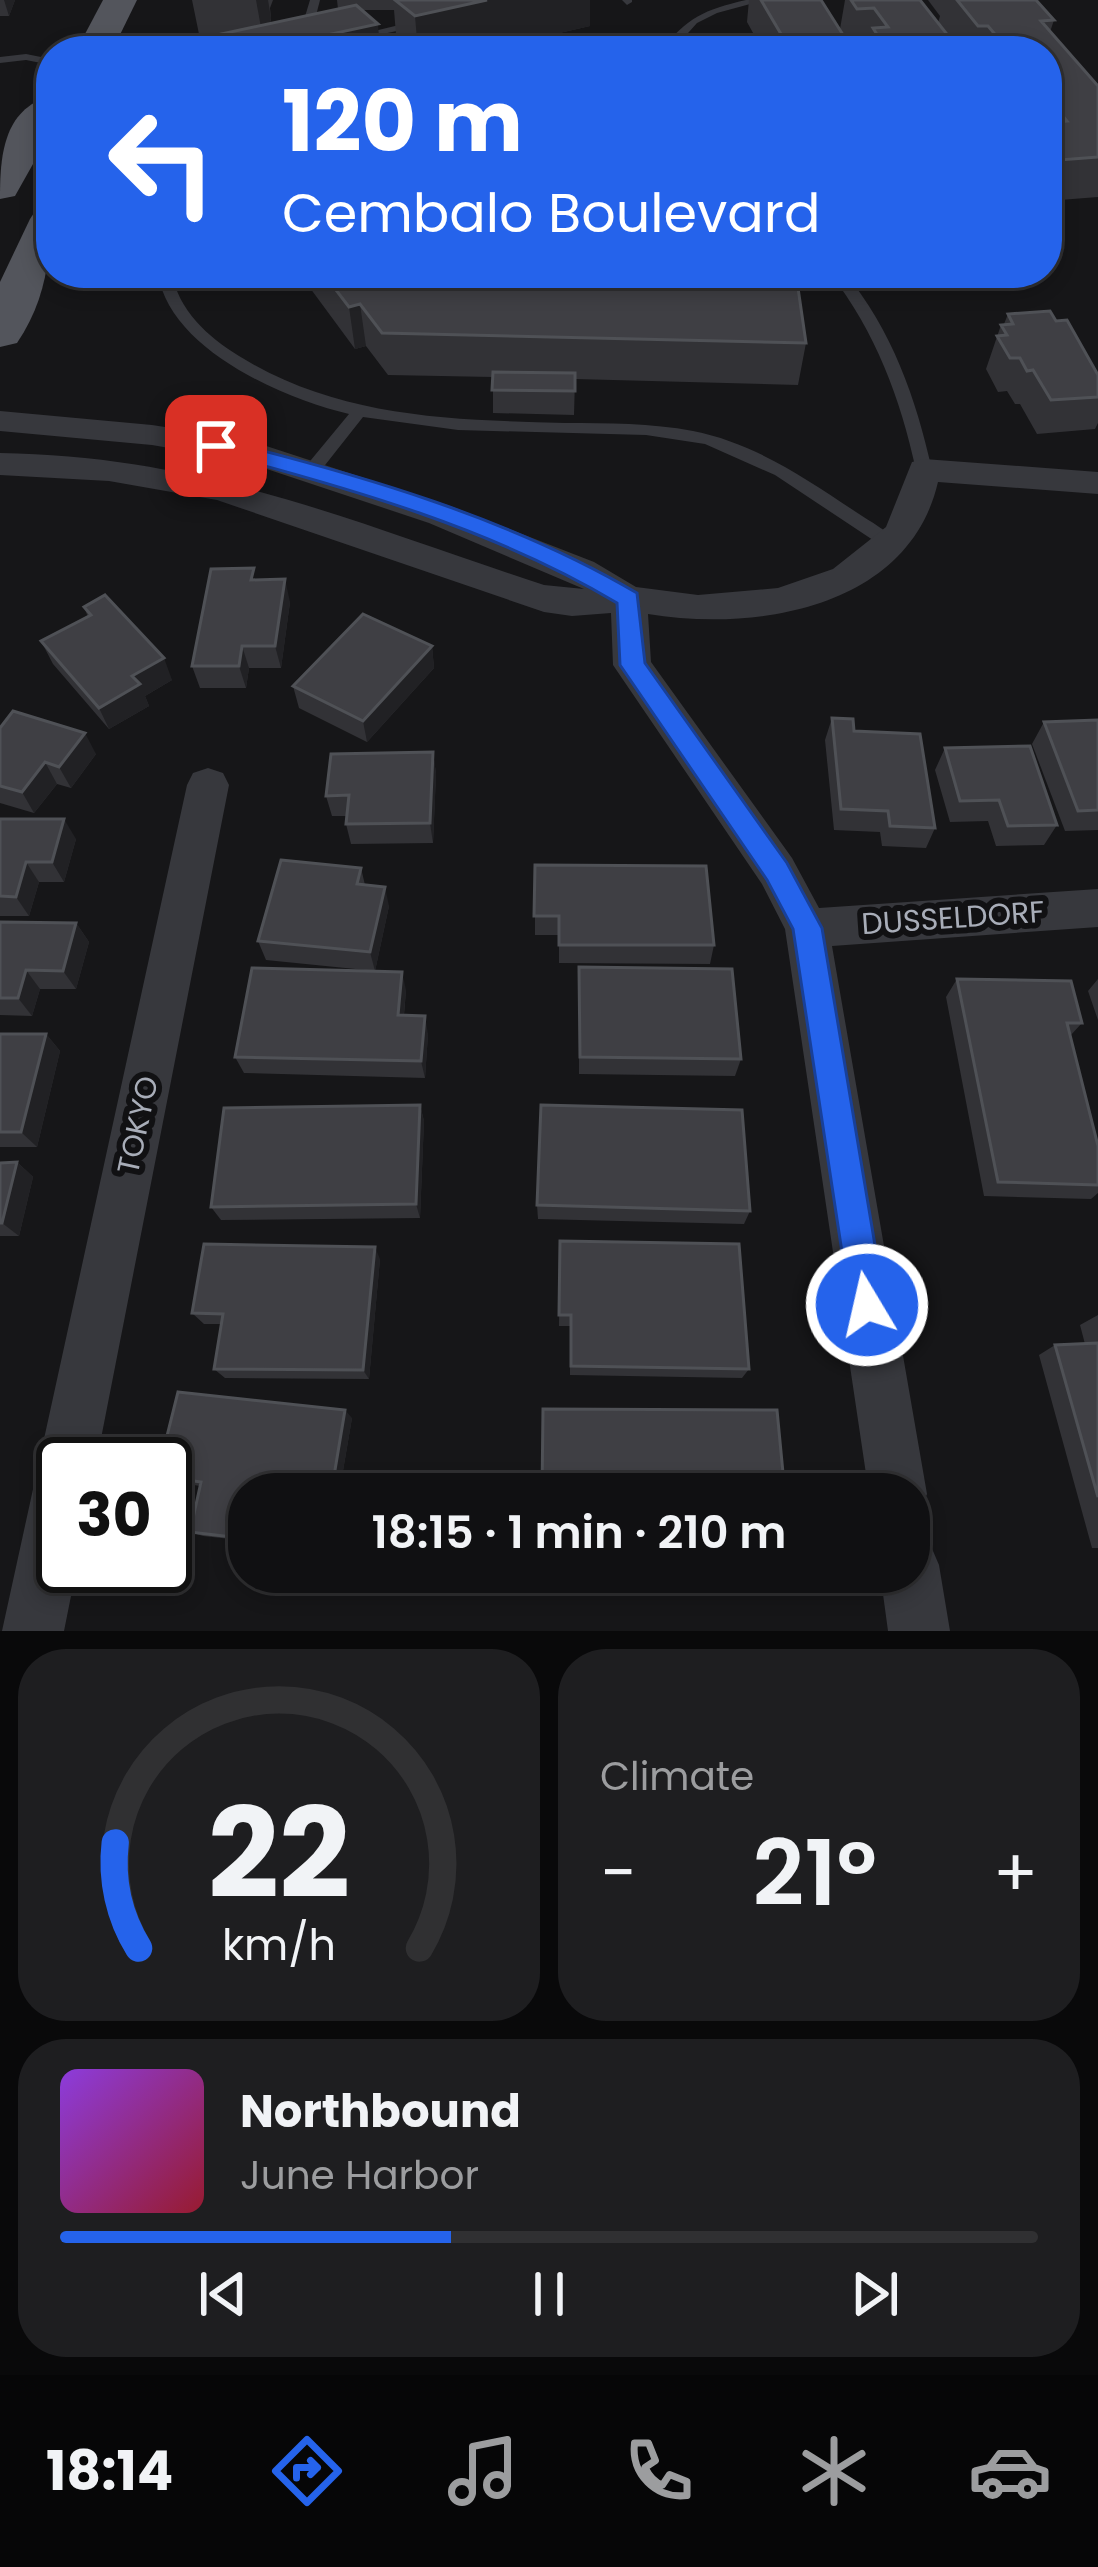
<!DOCTYPE html>
<meta charset="utf-8">
<style>
body{margin:0;font-family:Poppins,sans-serif;background:#1e1e20;color:#f1f3f6;height:100vh;display:flex;flex-direction:column;font-size:45px;white-space:nowrap}
*{box-sizing:border-box;margin:0}
p{font-size:39px;color:#9c9d9f}
.icon{flex:none;width:66px;height:66px;fill:none;stroke:currentColor;stroke-width:2;stroke-linecap:round;stroke-linejoin:round}
.map{position:relative;height:1631px;overflow:hidden}
.panel{display:flex;flex-direction:column;gap:18px;padding:18px;background:#09090a;flex:1}
.panel>*{flex:none}
.top-card{position:absolute;left:36px;top:36px;width:1026px;height:252px;border-radius:48px;box-shadow:0 6px 18px #0003,0 0 0 3px #303032;background:#2563eb;color:#fff;overflow:hidden}
.speed{position:absolute;left:36px;top:1437px;display:flex;gap:24px;font-size:60px;font-weight:700;text-align:center}
.speed>*{display:grid;place-content:center;width:156px;height:156px;border-radius:50%;background:#101012;box-shadow:0 6px 18px #0003,0 0 0 3px #303032;line-height:1}
.speed .limit{border:6px solid #111;border-radius:18px;background:#fff;color:#111}
.pin{position:absolute;display:grid;place-items:center;width:102px;height:102px;color:#fff;margin:-51px;border-radius:24px;box-shadow:0 6px 18px #0006}
.me{position:absolute;width:132px;margin:-66px;rotate:351deg;stroke-linejoin:round;filter:drop-shadow(0 0 9px #0008)}
.turn{display:flex;align-items:center;gap:42px;height:252px;padding:0 48px;font-size:54px}
.turn .icon{width:156px;height:156px;stroke-width:2.5}
.turn b{display:block;font-size:84px;line-height:102px}
.big{font-size:90px;font-weight:600;line-height:1.1}
.panel .widget{flex:1;display:flex;flex-direction:column;justify-content:center;gap:18px;min-width:0;padding:0 42px;border-radius:48px;background:#1e1e20}
.panel .dial{align-items:center;gap:0}
.dial svg{height:312px;overflow:visible;fill:none;stroke:#303032;stroke-width:7;stroke-linecap:round;text-anchor:middle}
.dial text{fill:#f1f3f6;stroke:none}
.song{display:flex;align-items:center;gap:36px}
.cover{width:144px;height:144px;border-radius:18px;background:linear-gradient(135deg,hsl(270 70% 55%),hsl(350 70% 35%))}
.played{height:12px;border-radius:6px;background:linear-gradient(90deg,#2563eb 40%,#303032 40%)}
.keys{display:flex;justify-content:space-around;direction:ltr}
.heat{display:flex;justify-content:space-between;align-items:center;font-size:66px;direction:ltr}
.panel .tiles{flex:1;display:grid;gap:18px;grid-template-columns:1fr 1fr}
.widget:last-child{grid-column:span 2}
.trip{position:absolute;left:228px;top:1473px;width:702px;height:120px;border-radius:48px;background:#101012;box-shadow:0 6px 18px #0003,0 0 0 3px #303032;font-weight:600;line-height:120px;text-align:center}
.menu{display:flex;height:192px;justify-content:space-around;align-items:center;background:#060607;color:#9c9d9f}
.menu .icon{width:84px;height:84px}
.menu .current{color:#2563eb}
.menu b{font-size:54px;color:#f1f3f6}
.map>svg:first-child{display:block}
.lines{fill:none;stroke-linecap:round;stroke-linejoin:round}
.lane{fill:#37383d;fill-rule:evenodd}
.street{fill:#37383d;fill-rule:evenodd}
.primary{fill:#53555c;fill-rule:evenodd}
.wall{fill:#323236}
.shaded-wall{fill:#212124}
.building{fill:#3f3f44;stroke:#4f5156;stroke-width:3}
.route{fill:#2563eb;stroke:#184099;stroke-width:3}
.labels{text-anchor:middle;stroke-width:12;stroke-linejoin:round;paint-order:stroke}
.street-label{font-size:30px;fill:#a8adb8;stroke:#111113}
</style>
<div class="map">
<svg width="1098" height="1631" viewBox="0 0 1098 1631">
<rect width="100%" height="100%" fill="#161618"/>
<g class="lines">
<!-- lane -->
<g class="lane">
<path d="M310 0H320L309 43 303 46 297 43Z"/>
<path d="M622 0H632V2L627 5Z"/>
<path d="M746 0H765L717 13 697 23 672 51H660C689 17 703 10 746 0Z"/>
<path d="M420 20 426 23 424 25 351 41 345 38Z"/>
<path d="M26 54 51 59V65L26 60 0 63V57Z"/>
<path d="M158 273H172C178 310 208 337 239 356 339 418 451 420 565 423 608 423 651 423 693 431 754 443 805 478 856 512 871 522 888 531 900 544L891 550 885 548 775 475 705 444 646 435 458 430 363 417 318 474H306V466L349 414C283 399 168 348 158 273Z"/>
<path d="M830 273H845C892 330 916 398 932 470L930 474H918L916 470C900 397 876 333 830 273Z"/>
</g>
<!-- street -->
<g class="street">
<path d="M0 411 152 425 248 440 453 507 594 562 636 587 698 595 778 588 833 569 886 527 912 462 924 459 1098 472V494L938 482C909 608 757 632 648 614L651 662 792 858 819 908 1098 889V927L832 946 927 1494 919 1515 909 1519V1494H869L785 929 762 884 613 665 611 613 572 616 544 612 217 500 109 481 0 475V453C206 456 354 523 544 585L584 589 429 523 243 461 152 445 0 431Z"/>
<path d="M208 768 223 773 229 785 96 1464H63V1566H77L64 1631H2L187 785 193 773Z"/>
<path d="M909 1535 930 1544 939 1565 950 1631H888L880 1572H909Z"/>
</g>
<!-- primary -->
<g class="primary">
<path d="M103 0H137L112 51H76Z"/>
<path d="M51 96V132L15 196 0 199C0 159 2 109 51 96Z"/>
<path d="M51 206C51 257 46 300 17 343L0 347V282L30 219 36 210Z"/>
</g>
</g>
<!-- wall -->
<g class="wall">
<path d="M0 0H15L9 16H0Z"/>
<path d="M192 0H273L270 8 271 18 270 24 338 9 337 0H590V26L480 51H402L397 47 394 10H361L380 51H167L166 46 200 39Z"/>
<path d="M749 0H821L840 29 845 0H920L938 23 940 16 928 0H1036L1054 20 1050 32 1098 86V197L1047 201V51H763L747 22Z"/>
<path d="M299 273H441L806 343 798 385 575 379 574 415 493 413V377L388 375 366 346 355 349Z"/>
<path d="M1008 314 1098 375V423L1095 429 1037 434 1020 404H1015L1007 391 998 392 986 369 1001 325 1004 324Z"/>
<path d="M257 579 290 602 281 668H249L246 688H200L192 666Z"/>
<path d="M84 607 172 680 145 696 149 706 109 729 53 664 41 641 88 617Z"/>
<path d="M432 646 434 668 367 742 299 708 293 686Z"/>
<path d="M832 718 854 731 935 828 926 848 882 846 880 832 834 830 825 740Z"/>
<path d="M1098 720V830L1065 831 1032 744 1044 722Z"/>
<path d="M0 728 96 754 71 788 57 784 34 813 0 803Z"/>
<path d="M945 748 1057 825 1044 845 996 846 988 821 950 822 935 770Z"/>
<path d="M433 752 436 774 433 843 351 844 346 824V816H332L326 796Z"/>
<path d="M0 819 76 839 64 882H39L29 916H0Z"/>
<path d="M535 865 714 945 710 964 559 963V935H535Z"/>
<path d="M361 868 365 885 389 906 375 971 266 960 258 941Z"/>
<path d="M0 922 76 923 89 942 76 989H40L32 1016 0 1015Z"/>
<path d="M579 967 741 1059 735 1076 579 1074Z"/>
<path d="M957 979 1082 1023 1070 1036 1098 1146V1193L1091 1199 984 1196 946 997Z"/>
<path d="M1098 979V1020L1088 991Z"/>
<path d="M406 990 404 1015 428 1034 425 1078 244 1073 235 1057Z"/>
<path d="M0 1034H46L60 1051 37 1147H0Z"/>
<path d="M420 1105 424 1121 420 1218 221 1220 211 1207Z"/>
<path d="M17 1162 33 1177 19 1236H0V1163Z"/>
<path d="M537 1205 750 1211 744 1224 538 1219Z"/>
<path d="M560 1241 749 1369 742 1378 570 1375V1326H559Z"/>
<path d="M380 1259 369 1379 225 1378 214 1369 221 1324H204L192 1313Z"/>
<path d="M1098 1315V1548H1092L1039 1355 1055 1345 1085 1344 1080 1325Z"/>
<path d="M352 1418 339 1494H249V1541L203 1536 190 1532 200 1486 165 1480V1464Z"/>
</g>
<!-- shaded-wall -->
<g class="shaded-wall">
<path d="M4 0H15L9 16Z"/>
<path d="M256 0H268L271 18 264 44Z"/>
<path d="M487 0H590V26L480 51H418L415 16Z"/>
<path d="M378 24 380 51H253Z"/>
<path d="M360 304 366 346 355 349 349 307Z"/>
<path d="M285 579 290 602 281 668 275 646Z"/>
<path d="M242 646 249 668 246 688 239 666Z"/>
<path d="M432 646 434 668 367 742 363 721Z"/>
<path d="M164 658 172 680 145 696 149 706 109 729 99 708 132 676Z"/>
<path d="M85 733 96 754 71 788 59 767Z"/>
<path d="M433 752 436 774 433 843 430 823Z"/>
<path d="M45 762 57 784 34 813 22 792Z"/>
<path d="M64 819 76 839 64 882 52 862Z"/>
<path d="M26 862 39 882 29 916 16 897Z"/>
<path d="M385 887 389 906 375 971 370 952Z"/>
<path d="M76 923 89 942 76 989 63 971Z"/>
<path d="M26 970 40 989 32 1016 18 998Z"/>
<path d="M402 972 406 990 402 1033 398 1015Z"/>
<path d="M425 1016 428 1034 425 1078 421 1061Z"/>
<path d="M46 1034 60 1051 37 1147 21 1132Z"/>
<path d="M420 1105 424 1121 420 1218 416 1204Z"/>
<path d="M17 1162 33 1177 19 1236 2 1223Z"/>
<path d="M375 1247 380 1259 369 1379 363 1370Z"/>
<path d="M345 1410 352 1418 339 1494H331Z"/>
</g>
<!-- building -->
<g class="building">
<path d="M395 0H487L415 16Z"/>
<path d="M761 0H821L852 49 901 46 897 40 881 41 873 28 888 27 874 8 857 9 851 0H920L953 42 999 39 988 26H978L957 0H1036L1054 20 1041 21 1098 86V157L1047 161V123L1067 121 1047 97V51H791Z"/>
<path d="M356 5 378 24 253 51H170L166 46Z"/>
<path d="M323 273H441L797 281 806 343 382 333 360 304 349 307Z"/>
<path d="M1050 311 1056 321 1067 320 1098 375V397L1051 400 1033 370 1027 371 1020 358H1010L997 336 1007 335 1001 325 1013 324 1008 314Z"/>
<path d="M493 372 575 373V391L492 390Z"/>
<path d="M254 568 251 580 285 579 275 646H242L239 666H192L211 569Z"/>
<path d="M105 595 164 658 132 676 140 684 99 708 41 641 91 615 84 607Z"/>
<path d="M363 614 432 646 363 721 293 686Z"/>
<path d="M13 711 85 733 59 767 45 762 22 792 0 786V728Z"/>
<path d="M832 718 853 719 854 731 920 734 935 828 890 826 888 811 841 809Z"/>
<path d="M1098 720V810L1078 811 1044 722Z"/>
<path d="M1030 746 1057 825 1008 826 999 800 960 801 945 748Z"/>
<path d="M433 752 430 823 346 824 349 795 326 796 331 754Z"/>
<path d="M0 819H64L52 862H26L16 897 0 896Z"/>
<path d="M281 860 361 868 357 884 385 887 370 952 258 941Z"/>
<path d="M535 865 706 866 714 945H559V916H534Z"/>
<path d="M0 922 76 923 63 971 26 970 18 998H0Z"/>
<path d="M579 967 732 969 741 1059 580 1057Z"/>
<path d="M252 968 402 972 398 1015 425 1016 421 1061 235 1057Z"/>
<path d="M957 979 1071 981 1082 1023H1067L1098 1146V1185L998 1182Z"/>
<path d="M0 1034H46L21 1132H0Z"/>
<path d="M420 1105 416 1204 211 1207 224 1108Z"/>
<path d="M541 1105 742 1110 750 1211 537 1205Z"/>
<path d="M17 1162 2 1223H0V1163Z"/>
<path d="M560 1241 739 1244 749 1369 571 1366V1315H559Z"/>
<path d="M204 1244 375 1247 363 1370 214 1369 223 1314 192 1313Z"/>
<path d="M1098 1343V1497L1055 1345Z"/>
<path d="M178 1392 345 1410 331 1494H249V1539L190 1532 201 1482 165 1477V1464H160Z"/>
<path d="M543 1409 777 1410 785 1494H542Z"/>
</g>
<!-- route -->
<path class="route" d="M216 439C359 474 510 518 637 593L645 663 787 863 822 928 885 1305 880 1318 867 1323 855 1318 850 1305 793 929 767 880 620 665 617 603C494 529 347 487 209 451V441Z"/>
<g class="labels">
<!-- street labels -->
<g class="street-label">
<text transform="translate(953 918) rotate(-4)" y="10">DUSSELDORF</text>
<text transform="translate(138 1125) rotate(-78)" y="10">TOKYO</text>
</g>
</g>
</svg>
<div class="speed"><div class="limit">30</div></div>
<div class="pin" style="left:216px;top:446px;background:#d93025"><svg class="icon" aria-label="arrive" viewBox="0 0 24 24"><path d="M6 21V4h12l-3 4 3 4H6"/></svg></div>
<svg class="me" style="left:867px;top:1305px" viewBox="-20 -20 40 40"><circle r="17" fill="#2563eb" stroke="#fff" stroke-width="3"/><path d="M0-11L8 9 0 5-8 9z" fill="#fff"/></svg>
<div class="trip">18:15 · 1 min · 210 m</div>
<div class="top-card">
<div class="turn"><svg class="icon" aria-label="left" viewBox="0 0 24 24"><path d="M17 20v-9H6M10 6l-5 5 5 5"/></svg><div><b>120 m</b>Cembalo Boulevard</div></div>
</div>
</div>
<section class="panel">
<div class="tiles">
<div class="widget dial"><svg viewBox="0 0 100 80">
<path d="M14 69A42 42 0 1 1 86 69"/>
<path d="M14 69A42 42 0 0 1 8 42" stroke="#2563eb"/>
<text x="50" y="56" font-size="32" font-weight="700">22</text>
<text x="50" y="72" font-size="11">km/h</text>
</svg></div>
<div class="widget"><p>Climate</p>
<div class="heat"><a>−</a><b class="big">21°</b><a>+</a></div>
</div>
<div class="widget">
<div class="song"><i class="cover"></i><div><b>Northbound</b><p>June Harbor</p></div></div>
<div class="played"></div>
<div class="keys"><svg class="icon" aria-label="previous" viewBox="0 0 24 24"><path d="M18 5L8 12l10 7zM5 5v14"/></svg><svg class="icon" aria-label="pause" viewBox="0 0 24 24"><path d="M8 5v14M16 5v14"/></svg><svg class="icon" aria-label="next" viewBox="0 0 24 24"><path d="M6 5l10 7-10 7zM19 5v14"/></svg></div>
</div>
</div>
</section>
<nav class="menu">
<b>18:14</b>
<svg class="icon current" aria-label="directions" viewBox="0 0 24 24"><path d="M12 3l9 9-9 9-9-9zM9 14v-3h6M13 9l2 2-2 2"/></svg>
<svg class="icon" aria-label="music" viewBox="0 0 24 24"><path d="M9 18V5l10-2v13"/><circle cx="6" cy="18" r="3"/><circle cx="16" cy="16" r="3"/></svg>
<svg class="icon" aria-label="phone" viewBox="0 0 24 24"><path d="M5 4h4l2 5-3 2q2 4 5 5l2-3 5 2v4C11 20 4 13 5 4z"/></svg>
<svg class="icon" aria-label="climate" viewBox="0 0 24 24"><path d="M12 3v18M4 7l16 10M4 17L20 7"/></svg>
<svg class="icon" aria-label="car" viewBox="0 0 24 24"><path d="M5 17H2v-5l4-1 3-4h7l3 4 3 1v5h-3M9 17h6M6 11h13"/><circle cx="7" cy="17" r="2"/><circle cx="17" cy="17" r="2"/></svg>
</nav>
